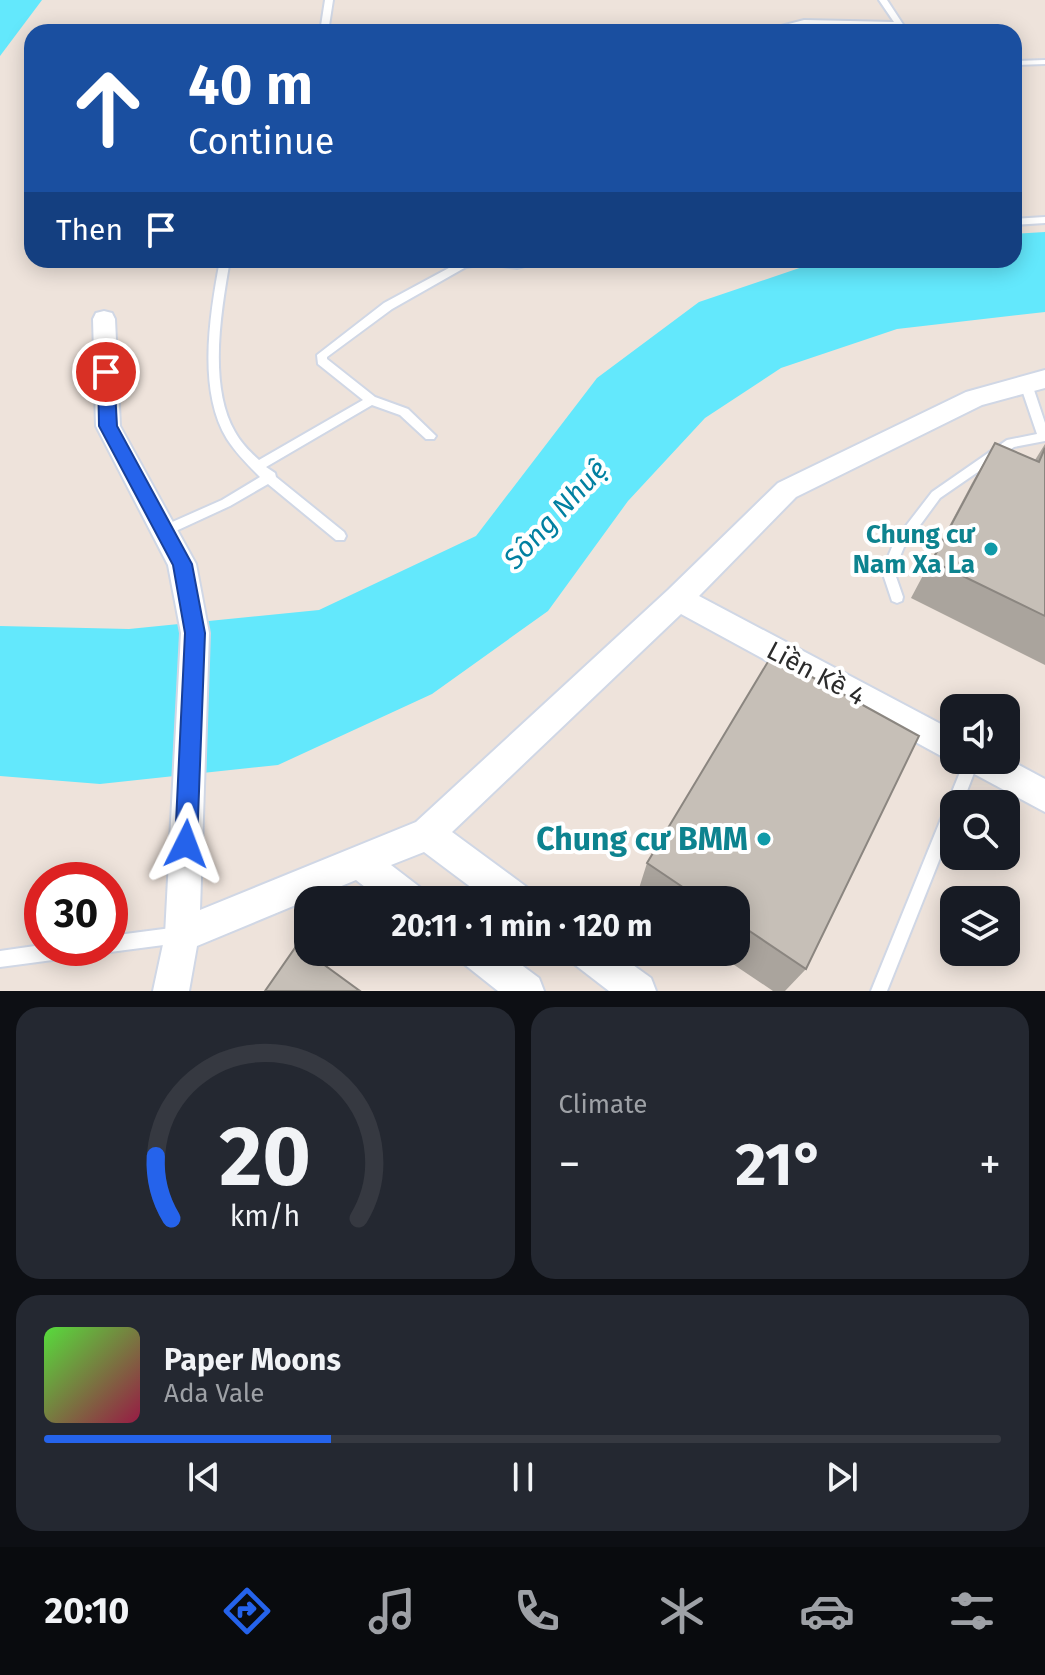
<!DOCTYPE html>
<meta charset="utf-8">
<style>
body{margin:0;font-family:"Fira Sans",sans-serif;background:#242831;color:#f1f3f6;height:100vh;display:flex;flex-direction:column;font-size:30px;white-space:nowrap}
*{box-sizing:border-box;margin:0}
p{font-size:26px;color:#9ea1a6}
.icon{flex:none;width:44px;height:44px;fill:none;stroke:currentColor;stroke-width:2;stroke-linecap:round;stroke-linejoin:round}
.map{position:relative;height:991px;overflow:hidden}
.panel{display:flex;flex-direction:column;gap:16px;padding:16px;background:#0d0f14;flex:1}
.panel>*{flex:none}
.hud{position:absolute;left:24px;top:24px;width:998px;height:244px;border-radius:24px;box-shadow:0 4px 20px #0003;background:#1a4fa0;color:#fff;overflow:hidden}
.fabs{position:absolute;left:940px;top:694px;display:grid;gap:16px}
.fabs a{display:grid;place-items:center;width:80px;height:80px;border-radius:16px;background:#171b24;box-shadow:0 4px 20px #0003;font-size:40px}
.speed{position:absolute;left:24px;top:862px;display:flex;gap:16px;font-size:40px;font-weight:700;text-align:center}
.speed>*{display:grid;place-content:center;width:104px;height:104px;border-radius:50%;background:#171b24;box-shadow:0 4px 20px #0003;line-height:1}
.speed .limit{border:12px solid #d22;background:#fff;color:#111}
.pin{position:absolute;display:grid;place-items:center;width:68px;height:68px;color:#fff;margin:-34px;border:4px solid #fff;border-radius:50%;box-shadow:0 2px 8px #0007}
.me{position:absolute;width:88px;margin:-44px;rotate:3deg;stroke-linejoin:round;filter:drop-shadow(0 0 6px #0008)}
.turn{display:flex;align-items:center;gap:28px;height:168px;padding:0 32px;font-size:36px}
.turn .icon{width:104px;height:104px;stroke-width:2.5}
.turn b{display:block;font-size:56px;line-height:68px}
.then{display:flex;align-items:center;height:76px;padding:0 32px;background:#0003;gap:16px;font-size:30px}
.big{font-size:60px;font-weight:700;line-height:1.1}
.panel .tile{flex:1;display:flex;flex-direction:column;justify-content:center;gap:12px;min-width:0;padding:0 28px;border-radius:24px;background:#242831}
.panel .dial{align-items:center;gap:0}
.dial svg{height:208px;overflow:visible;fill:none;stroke:#363941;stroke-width:7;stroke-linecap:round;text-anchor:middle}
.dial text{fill:#f1f3f6;stroke:none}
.song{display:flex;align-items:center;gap:24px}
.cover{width:96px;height:96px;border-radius:12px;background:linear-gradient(135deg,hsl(110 70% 55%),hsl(340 70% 35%))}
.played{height:8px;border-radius:4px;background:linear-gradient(90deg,#2563eb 30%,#363941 30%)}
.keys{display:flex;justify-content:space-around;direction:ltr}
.heat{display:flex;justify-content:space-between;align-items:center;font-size:44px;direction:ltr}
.panel .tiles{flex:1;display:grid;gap:16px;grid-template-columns:1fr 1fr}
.tile:last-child{grid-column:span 2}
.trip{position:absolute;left:294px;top:886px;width:456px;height:80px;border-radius:24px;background:#171b24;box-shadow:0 4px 20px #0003;font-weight:700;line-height:80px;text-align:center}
.tab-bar{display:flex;height:128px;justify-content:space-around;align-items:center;background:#090b0e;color:#9ea1a6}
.tab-bar .icon{width:56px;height:56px}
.tab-bar .selected{color:#2563eb}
.tab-bar b{font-size:36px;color:#f1f3f6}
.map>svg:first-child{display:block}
.water{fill:#63e8fc}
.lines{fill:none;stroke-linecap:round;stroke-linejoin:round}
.lane-casing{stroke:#d0d7e5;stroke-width:4}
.street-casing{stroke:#d0d7e5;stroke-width:4}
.lane{fill:#fff;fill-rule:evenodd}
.street{fill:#fff;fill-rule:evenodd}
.wall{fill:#aaa49d}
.building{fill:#c6bfb7;stroke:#8b8680;stroke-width:2}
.route{fill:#2563eb;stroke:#184099;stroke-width:2}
.culture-dot{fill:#0f9aa8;stroke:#fff;stroke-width:3}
.labels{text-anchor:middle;stroke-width:8;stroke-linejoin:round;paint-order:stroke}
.culture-label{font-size:26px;font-weight:bold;fill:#0d838f;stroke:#fff;text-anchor:end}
.street-label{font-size:26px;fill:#2b2b2b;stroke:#fff}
.water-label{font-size:28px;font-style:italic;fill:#0180a1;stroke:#fff}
.near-culture-label{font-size:32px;font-weight:bold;fill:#0d838f;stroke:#fff;text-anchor:end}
</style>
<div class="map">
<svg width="1045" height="991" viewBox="0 0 1045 991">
<rect width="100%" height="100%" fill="#eee3db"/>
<!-- water -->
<g class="water">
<path d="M0 0H42L0 56Z"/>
<path d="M1045 232V312L897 329 781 368 705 418 628 501 548 611 432 694 278 765 100 784 0 776V626L129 629 319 610 476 536 597 378 699 302 823 260H1014V234Z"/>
</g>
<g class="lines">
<defs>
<g id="lane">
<path d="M325 0H333L328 32H320Z"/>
<path d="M879 0H887L908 32H900L897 27 804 24 772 32H758L804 20 894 22Z"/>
<path d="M1045 60V64L1014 65V61Z"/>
<path d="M1045 217V223L1014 225V219Z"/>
<path d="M220 260H230C221 310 208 386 235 432 241 443 250 452 259 460L363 400 318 364 317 355 384 303 460 262 540 260 539 262 517 268 486 264 466 267 392 309 327 357V359L375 397 408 409 436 436 434 439H426L400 415 372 405 266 467 275 473 276 477 344 532 346 536 344 540H336L268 484 230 506 165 536 161 535 159 531 161 527 222 500 260 477C248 465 236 453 227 439 197 390 210 313 220 260Z"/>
<path d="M1026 380 1032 384 1045 423V441L1014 447 940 498 904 547 894 571 903 597 902 601 897 603 892 601 882 571 895 540 932 492 1007 440 1037 434 1020 384Z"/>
<path d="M965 760H979L962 804H954V823L887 991H871Z"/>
<path d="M179 927 185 929 187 935 185 941 179 943 110 952 104 948H110V936Z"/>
<path d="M42 945V948H91L89 954 83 956 0 967V951Z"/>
</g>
<g id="street">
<path d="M104 311 112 313 115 319 120 426 196 564 209 633 200 910 416 822 668 590 778 483 966 392 1045 370V388L982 405 796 497 699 596 954 731V760H958L954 762 943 757 681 614 452 832 528 888 533 900H488L424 852 391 865 421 888 426 900H382L356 880 197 946 189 991H153L165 935 181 633 168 565 96 426 93 319 96 313Z"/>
<path d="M1006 758 1045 779V812L967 770 962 760Z"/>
<path d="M459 952H504L539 978 544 991H498L464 964Z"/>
<path d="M569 952H615L651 978 656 991H609L574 964Z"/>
</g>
</defs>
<!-- lane casing -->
<use href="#lane" class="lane-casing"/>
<!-- street casing -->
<use href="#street" class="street-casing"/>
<!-- lane -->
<use href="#lane" class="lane"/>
<!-- street -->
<use href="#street" class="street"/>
</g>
<!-- wall -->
<g class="wall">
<path d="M995 443 1035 460 1045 444V665L911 598 972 483Z"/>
<path d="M772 655 919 736 806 969 785 991H773L715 952H736V900H638L636 898 647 863Z"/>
</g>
<!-- building -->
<g class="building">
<path d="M995 443 1039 462 1045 448V616L932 561Z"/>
<path d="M772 655 919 736 806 969 736 922V900H702L647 863Z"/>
<path d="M297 945 360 991H265Z"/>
</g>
<!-- route -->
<path class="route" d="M106 366 114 372 117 426 192 564 205 633 197 844 194 852 186 855 178 852 175 844 185 633 173 565 99 426 98 372Z"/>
<!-- markers -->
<g class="culture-dot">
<circle cx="991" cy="549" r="8"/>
<circle cx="764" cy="839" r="8"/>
</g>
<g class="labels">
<!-- culture labels -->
<g class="culture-label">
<text x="975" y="543">Chung cư<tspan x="975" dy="30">Nam Xa La</tspan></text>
</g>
<!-- street labels -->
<g class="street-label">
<text transform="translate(816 673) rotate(28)" y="9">Liền Kề 4</text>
</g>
<!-- water labels -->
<g class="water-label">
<text transform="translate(555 514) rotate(-47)" y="10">Sông Nhuệ</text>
</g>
<!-- near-culture labels -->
<g class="near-culture-label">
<text x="748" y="850">Chung cư BMM</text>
</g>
</g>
</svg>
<div class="fabs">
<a><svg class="icon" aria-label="sound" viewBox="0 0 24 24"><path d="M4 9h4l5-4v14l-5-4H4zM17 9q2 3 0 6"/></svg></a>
<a><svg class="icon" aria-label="search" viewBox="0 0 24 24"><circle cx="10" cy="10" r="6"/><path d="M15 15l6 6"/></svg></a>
<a><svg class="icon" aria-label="layers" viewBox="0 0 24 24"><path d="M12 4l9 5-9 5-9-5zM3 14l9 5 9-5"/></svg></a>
</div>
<div class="speed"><div class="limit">30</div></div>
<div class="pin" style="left:106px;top:372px;background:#d93025"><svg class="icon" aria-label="arrive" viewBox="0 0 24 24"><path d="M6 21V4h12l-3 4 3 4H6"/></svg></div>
<svg class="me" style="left:186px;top:844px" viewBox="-20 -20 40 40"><path d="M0-17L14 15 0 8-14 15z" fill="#2563eb" stroke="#fff" stroke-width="4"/></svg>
<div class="trip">20:11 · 1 min · 120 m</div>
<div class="hud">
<div class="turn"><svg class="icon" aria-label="ahead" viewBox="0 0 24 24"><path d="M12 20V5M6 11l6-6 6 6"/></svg><div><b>40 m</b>Continue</div></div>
<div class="then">Then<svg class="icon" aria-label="arrive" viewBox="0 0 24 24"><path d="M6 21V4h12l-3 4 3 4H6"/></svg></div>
</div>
</div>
<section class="panel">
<div class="tiles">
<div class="tile dial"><svg viewBox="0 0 100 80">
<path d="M14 69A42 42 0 1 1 86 69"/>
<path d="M14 69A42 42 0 0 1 8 45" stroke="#2563eb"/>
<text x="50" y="56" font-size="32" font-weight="700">20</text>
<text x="50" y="72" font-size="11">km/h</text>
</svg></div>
<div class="tile"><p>Climate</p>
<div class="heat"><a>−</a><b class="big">21°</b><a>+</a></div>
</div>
<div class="tile">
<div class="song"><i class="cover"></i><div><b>Paper Moons</b><p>Ada Vale</p></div></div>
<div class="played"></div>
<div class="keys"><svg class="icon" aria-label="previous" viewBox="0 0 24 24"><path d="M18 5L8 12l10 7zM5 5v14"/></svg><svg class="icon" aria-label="pause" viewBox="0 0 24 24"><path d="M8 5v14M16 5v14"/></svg><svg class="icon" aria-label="next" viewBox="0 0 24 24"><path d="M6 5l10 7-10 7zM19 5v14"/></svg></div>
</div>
</div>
</section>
<nav class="tab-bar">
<b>20:10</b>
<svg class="icon selected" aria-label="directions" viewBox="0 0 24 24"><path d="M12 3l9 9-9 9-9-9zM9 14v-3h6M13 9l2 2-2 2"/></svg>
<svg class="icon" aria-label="music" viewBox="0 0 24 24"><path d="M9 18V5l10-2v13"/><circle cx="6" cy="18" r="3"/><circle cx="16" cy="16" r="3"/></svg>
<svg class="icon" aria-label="phone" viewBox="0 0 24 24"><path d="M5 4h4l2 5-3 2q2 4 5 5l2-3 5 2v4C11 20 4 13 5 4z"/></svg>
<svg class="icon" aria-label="climate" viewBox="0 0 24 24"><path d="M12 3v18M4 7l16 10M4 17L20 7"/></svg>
<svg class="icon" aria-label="car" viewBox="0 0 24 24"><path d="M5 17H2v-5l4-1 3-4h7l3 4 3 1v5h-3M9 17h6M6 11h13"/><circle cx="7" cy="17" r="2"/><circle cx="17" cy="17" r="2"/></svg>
<svg class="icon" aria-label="filters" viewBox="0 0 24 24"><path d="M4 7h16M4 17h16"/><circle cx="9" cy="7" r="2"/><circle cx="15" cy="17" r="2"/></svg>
</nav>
